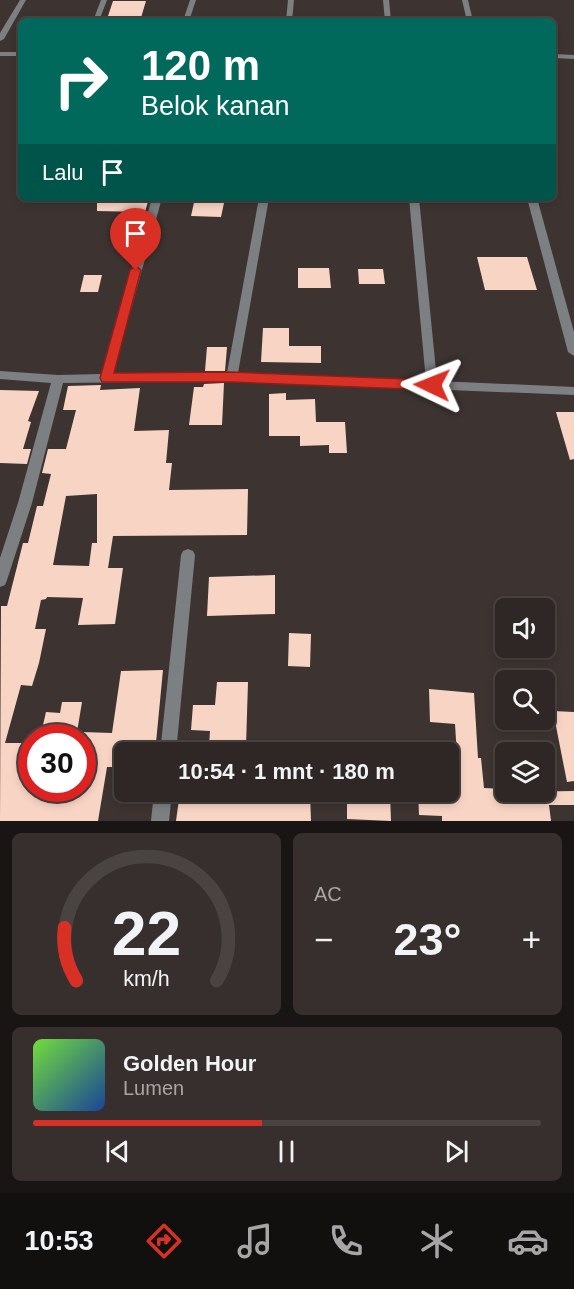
<!DOCTYPE html>
<html lang="id">
<meta charset="utf-8">
<style>
body{margin:0;font-family:Helvetica,sans-serif;background:#362f2d;color:#f1f3f6;height:100vh;display:flex;flex-direction:column;font-size:22px;white-space:nowrap}
*{box-sizing:border-box;margin:0}
p{font-size:20px;color:#a7a5a7}
.icon{flex:none;width:33px;height:33px;fill:none;stroke:currentColor;stroke-width:2;stroke-linecap:round;stroke-linejoin:round}
.map{position:relative;height:821px;overflow:hidden}
.details{display:flex;flex-direction:column;gap:12px;padding:12px;background:#191514;flex:1}
.details>*{flex:none}
.hud{position:absolute;left:18px;top:18px;width:538px;height:183px;border-radius:9px;box-shadow:0 3px 9px #0003,0 0 0 2px #494442;background:#00695c;color:#fff;overflow:hidden}
.buttons{position:absolute;left:495px;top:598px;display:grid;gap:12px}
.buttons a{display:grid;place-items:center;width:60px;height:60px;border-radius:9px;background:#2e2725;box-shadow:0 3px 9px #0003,0 0 0 2px #494442;font-size:30px}
.speed{position:absolute;left:18px;top:724px;display:flex;gap:12px;font-size:30px;font-weight:700;text-align:center}
.speed>*{display:grid;place-content:center;width:78px;height:78px;border-radius:50%;background:#2e2725;box-shadow:0 3px 9px #0003,0 0 0 2px #494442;line-height:1}
.speed .limit{border:9px solid #d22;background:#fff;color:#111}
.pin{position:absolute;display:grid;place-items:center;width:51px;height:51px;color:#fff;margin:-62px -26px;border-radius:50% 50% 50% 0;rotate:-45deg;box-shadow:0 0 6px #0007}
.pin .icon{rotate:45deg}
.me{position:absolute;width:66px;margin:-33px;rotate:272deg;stroke-linejoin:round;filter:drop-shadow(0 0 4px #0008)}
.turn{display:flex;align-items:center;gap:21px;height:126px;padding:0 24px;font-size:27px}
.turn .icon{width:78px;height:78px;stroke-width:2.5}
.turn b{display:block;font-size:42px;line-height:51px}
.then{display:flex;align-items:center;height:57px;padding:0 24px;background:#0003;gap:12px;font-size:22px}
.big{font-size:45px;font-weight:600;line-height:1.1}
.details .tile{flex:1;display:flex;flex-direction:column;justify-content:center;gap:9px;min-width:0;padding:0 21px;border-radius:9px;background:#362f2d}
.details .dial{align-items:center;gap:0}
.dial svg{height:156px;overflow:visible;fill:none;stroke:#494442;stroke-width:7;stroke-linecap:round;text-anchor:middle}
.dial text{fill:#f1f3f6;stroke:none}
.song{display:flex;align-items:center;gap:18px}
.cover{width:72px;height:72px;border-radius:9px;background:linear-gradient(135deg,hsl(100 70% 55%),hsl(220 70% 35%))}
.played{height:6px;border-radius:3px;background:linear-gradient(90deg,#d93025 45%,#494442 45%)}
.keys{display:flex;justify-content:space-around;direction:ltr}
.heat{display:flex;justify-content:space-between;align-items:center;font-size:33px;direction:ltr}
.details .tiles{flex:1;display:grid;gap:12px;grid-template-columns:1fr 1fr}
.tile:last-child{grid-column:span 2}
.trip{position:absolute;left:114px;top:742px;width:345px;height:60px;border-radius:9px;background:#2e2725;box-shadow:0 3px 9px #0003,0 0 0 2px #494442;font-weight:600;line-height:60px;text-align:center}
.tab-bar{display:flex;height:96px;justify-content:space-around;align-items:center;background:#12100f;color:#a7a5a7}
.tab-bar .icon{width:42px;height:42px}
.tab-bar .current{color:#d93025}
.tab-bar b{font-size:27px;color:#f1f3f6}
.map>svg:first-child{display:block}
.building{fill:#f8d4c5;fill-rule:evenodd}
.lines{fill:none;stroke-linecap:round;stroke-linejoin:round}
.street{fill:#7d8083;fill-rule:evenodd}
.route{fill:#d93025;stroke:#8d1f18;stroke-width:1.5}
</style>
<div class="map">
<svg width="574" height="821" viewBox="0 0 574 821">
<rect width="100%" height="100%" fill="#3d3431"/>
<!-- building -->
<g class="building">
<path d="M113 1H146L140 21H114L116 16H108Z"/>
<path d="M97 198H149L145 212 97 211Z"/>
<path d="M195 198H216L215 202 224 203 221 217 191 216Z"/>
<path d="M477 257H527L537 290H485Z"/>
<path d="M298 268H329L331 288H298Z"/>
<path d="M358 269H383L385 284H359Z"/>
<path d="M84 275H102L98 292H80Z"/>
<path d="M263 328H289V346H321V363L261 362Z"/>
<path d="M207 347H227L225 371H205Z"/>
<path d="M224 383 222 425H189L194 387H203L204 384Z"/>
<path d="M101 385 100 390 140 388 134 431 169 430 166 463H172L169 490 248 489 247 535 113 536 108 568H123L115 624 78 625 83 598 47 597 46 599 41 600 35 629H46L39 663 32 686 21 685 5 743H32V789H82V732L112 733 121 671 163 670 155 753H124V767H107L98 821H0L1 606H7L23 543H28L37 506H43L51 474 42 473 48 449H66L76 410H63L68 386ZM97 494V543H92L89 566 53 565 66 496Z"/>
<path d="M0 390 39 391 28 421 31 422 23 449H31L27 464 0 463Z"/>
<path d="M286 393V400L315 399 316 422H345L347 453H329V445L300 446V436H269V394Z"/>
<path d="M556 412H574V459L570 460Z"/>
<path d="M275 575V614L207 616 209 577Z"/>
<path d="M289 633 311 634 310 667 288 666Z"/>
<path d="M217 682H248L246 746H209L210 731 191 730 193 705H215Z"/>
<path d="M429 689 474 693 478 758H481L484 788 506 789V792L574 791V805H549L551 821H442V816L419 815 418 792H448V756H457L455 724 430 722Z"/>
<path d="M62 702H82L76 738H40L46 712 60 713Z"/>
<path d="M553 711 574 712V781L567 782Z"/>
<path d="M180 792H310L311 821H176Z"/>
<path d="M347 792H390L391 821 347 819Z"/>
</g>
<g class="lines">
<!-- street -->
<g class="street">
<path d="M20 0H26L4 39 0 41V33Z"/>
<path d="M101 0H107L99 21H93Z"/>
<path d="M190 0H196L189 21H183Z"/>
<path d="M288 0H294L292 21H286Z"/>
<path d="M383 0H389L391 21H385Z"/>
<path d="M462 0H468L473 21H467Z"/>
<rect x="0" y="52" width="21" height="4"/>
<path d="M554 54 574 55V59L554 58Z"/>
<path d="M152 198H162L113 374 227 373 259 198H269L238 373 426 381 409 198H419L437 381 574 387V395L232 381 63 383 32 503 7 580 5 585 0 587V558L18 503 51 383 0 379V371L58 375 101 374Z"/>
<path d="M527 198H537L574 332V356L568 352Z"/>
<path d="M188 549 193 551 195 555 176 753H160L181 555 183 551Z"/>
<path d="M154 792H172L169 821H151Z"/>
</g>
</g>
<!-- route -->
<path class="route" d="M136 266 141 270 114 373 232 372 432 380 438 385 432 390 232 382H102L100 378 130 270Z"/>
</svg>
<div class="buttons">
<a><svg class="icon" aria-label="sound" viewBox="0 0 24 24"><path d="M4 9h4l5-4v14l-5-4H4zM17 9q2 3 0 6"/></svg></a>
<a><svg class="icon" aria-label="search" viewBox="0 0 24 24"><circle cx="10" cy="10" r="6"/><path d="M15 15l6 6"/></svg></a>
<a><svg class="icon" aria-label="layers" viewBox="0 0 24 24"><path d="M12 4l9 5-9 5-9-5zM3 14l9 5 9-5"/></svg></a>
</div>
<div class="speed"><div class="limit">30</div></div>
<div class="pin" style="left:136px;top:270px;background:#d93025"><svg class="icon" aria-label="arrive" viewBox="0 0 24 24"><path d="M6 21V4h12l-3 4 3 4H6"/></svg></div>
<svg class="me" style="left:432px;top:385px" viewBox="-20 -20 40 40"><path d="M0-17L14 15 0 8-14 15z" fill="#d93025" stroke="#fff" stroke-width="4"/></svg>
<div class="trip">10:54 · 1 mnt · 180 m</div>
<div class="hud">
<div class="turn"><svg class="icon" aria-label="right" viewBox="0 0 24 24"><path d="M7 20v-9h11M14 6l5 5-5 5"/></svg><div><b>120 m</b>Belok kanan</div></div>
<div class="then">Lalu<svg class="icon" aria-label="arrive" viewBox="0 0 24 24"><path d="M6 21V4h12l-3 4 3 4H6"/></svg></div>
</div>
</div>
<section class="details">
<div class="tiles">
<div class="tile dial"><svg viewBox="0 0 100 80">
<path d="M14 69A42 42 0 1 1 86 69"/>
<path d="M14 69A42 42 0 0 1 8 42" stroke="#d93025"/>
<text x="50" y="56" font-size="32" font-weight="700">22</text>
<text x="50" y="72" font-size="11">km/h</text>
</svg></div>
<div class="tile"><p>AC</p>
<div class="heat"><a>−</a><b class="big">23°</b><a>+</a></div>
</div>
<div class="tile">
<div class="song"><i class="cover"></i><div><b>Golden Hour</b><p>Lumen</p></div></div>
<div class="played"></div>
<div class="keys"><svg class="icon" aria-label="previous" viewBox="0 0 24 24"><path d="M18 5L8 12l10 7zM5 5v14"/></svg><svg class="icon" aria-label="pause" viewBox="0 0 24 24"><path d="M8 5v14M16 5v14"/></svg><svg class="icon" aria-label="next" viewBox="0 0 24 24"><path d="M6 5l10 7-10 7zM19 5v14"/></svg></div>
</div>
</div>
</section>
<nav class="tab-bar">
<b>10:53</b>
<svg class="icon current" aria-label="directions" viewBox="0 0 24 24"><path d="M12 3l9 9-9 9-9-9zM9 14v-3h6M13 9l2 2-2 2"/></svg>
<svg class="icon" aria-label="music" viewBox="0 0 24 24"><path d="M9 18V5l10-2v13"/><circle cx="6" cy="18" r="3"/><circle cx="16" cy="16" r="3"/></svg>
<svg class="icon" aria-label="phone" viewBox="0 0 24 24"><path d="M5 4h4l2 5-3 2q2 4 5 5l2-3 5 2v4C11 20 4 13 5 4z"/></svg>
<svg class="icon" aria-label="climate" viewBox="0 0 24 24"><path d="M12 3v18M4 7l16 10M4 17L20 7"/></svg>
<svg class="icon" aria-label="car" viewBox="0 0 24 24"><path d="M5 17H2v-5l4-1 3-4h7l3 4 3 1v5h-3M9 17h6M6 11h13"/><circle cx="7" cy="17" r="2"/><circle cx="17" cy="17" r="2"/></svg>
</nav>
